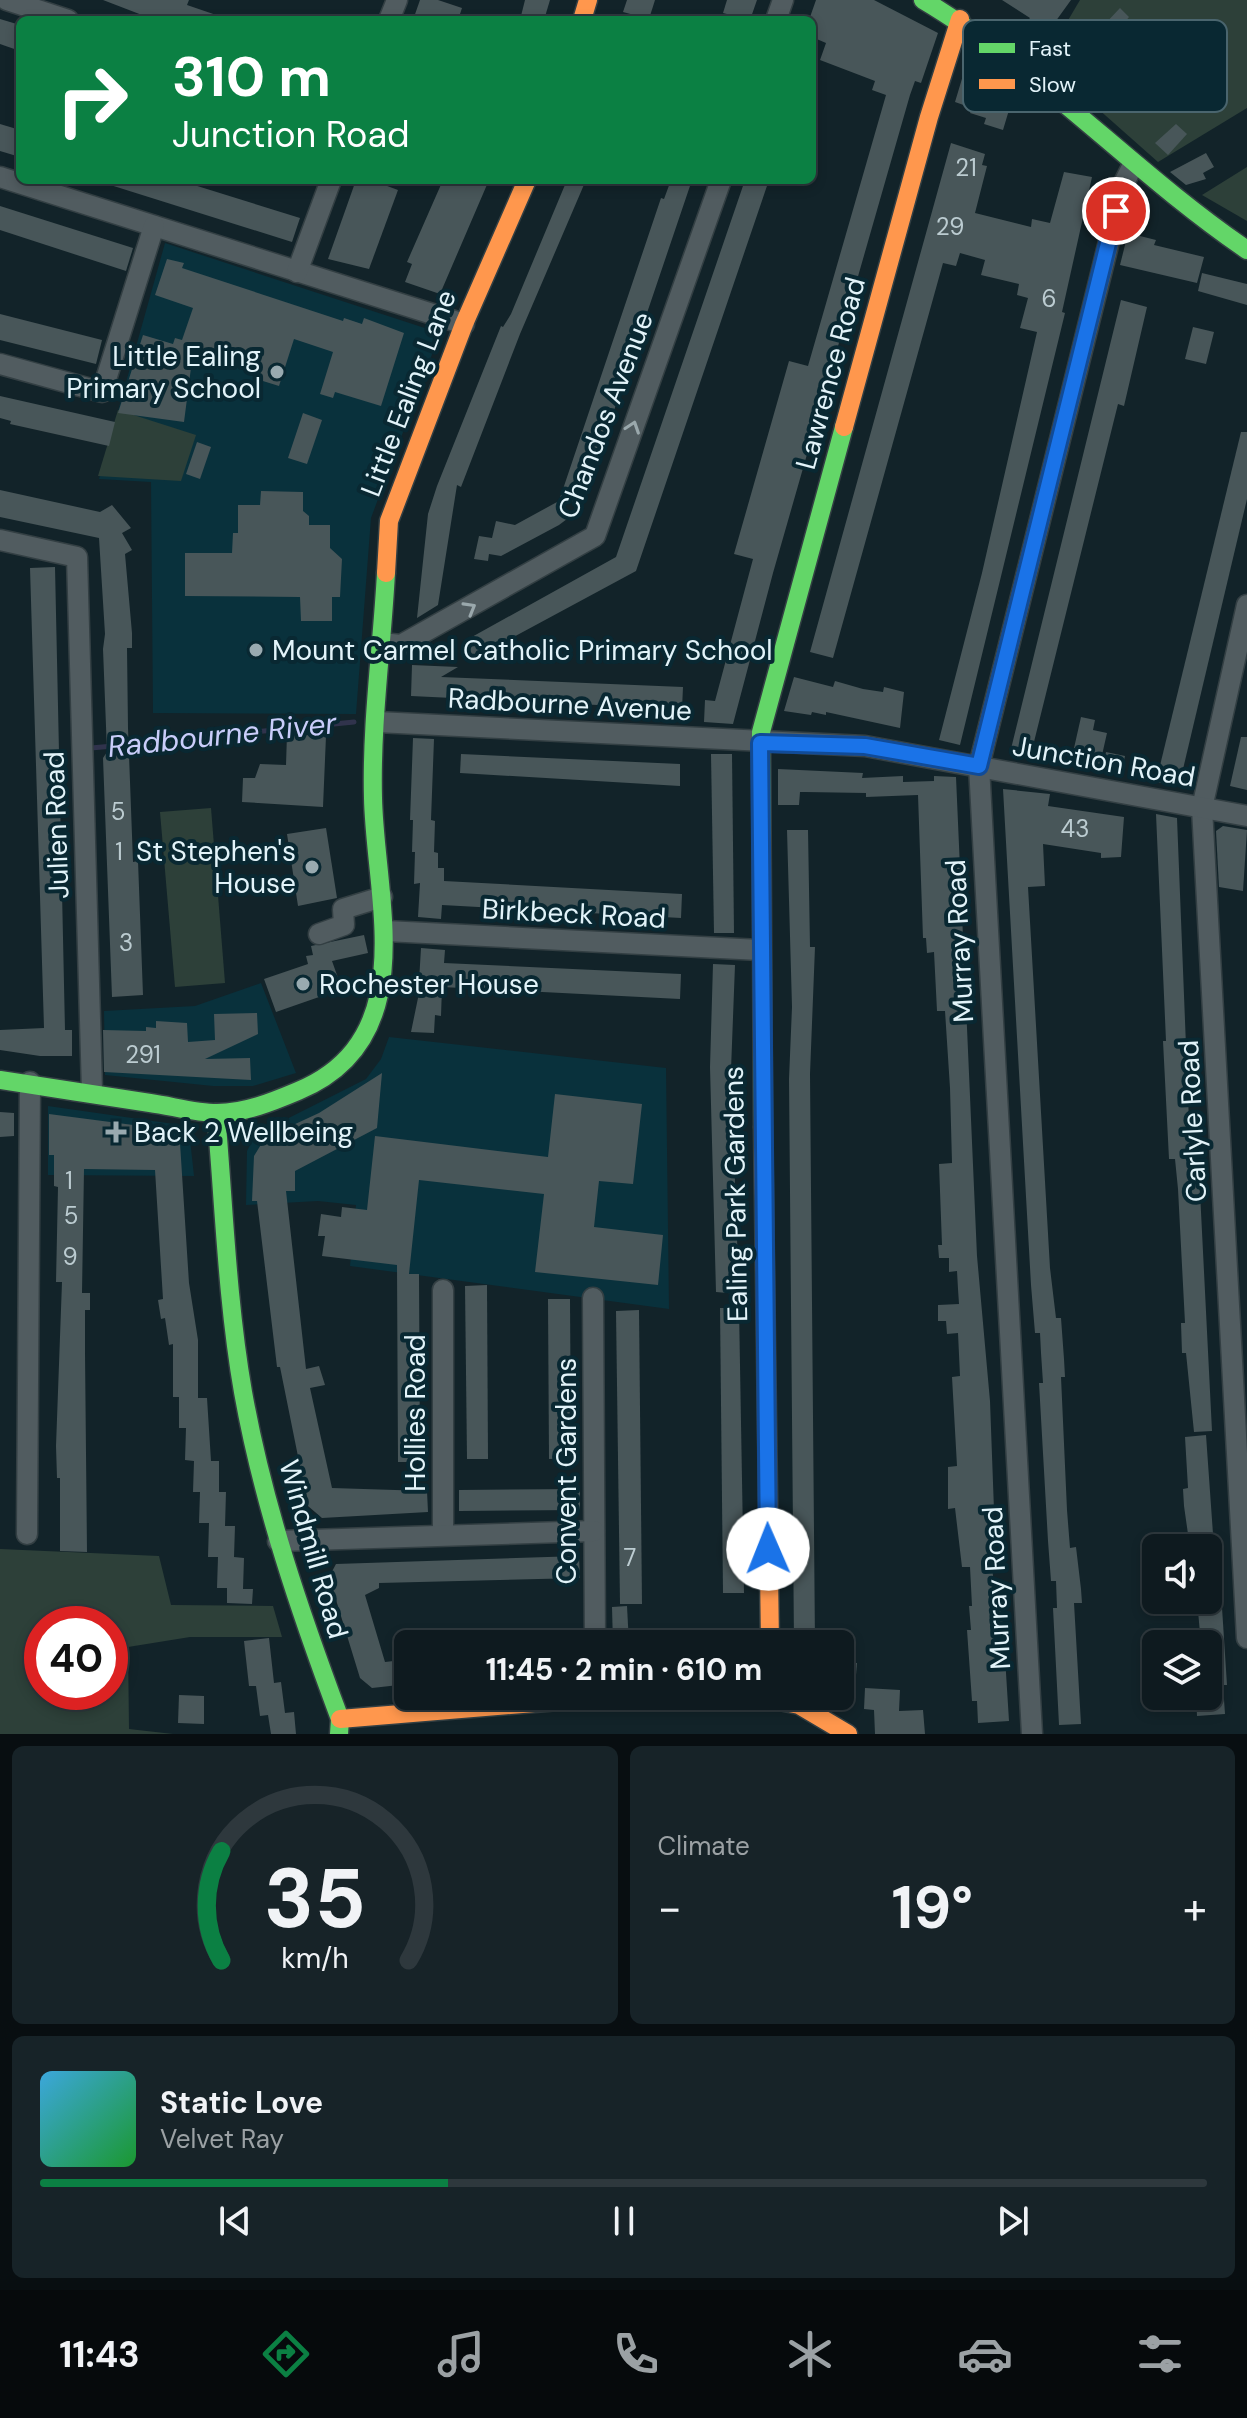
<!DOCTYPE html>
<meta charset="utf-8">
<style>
body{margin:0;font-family:"DM Sans",sans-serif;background:#172328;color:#f1f3f6;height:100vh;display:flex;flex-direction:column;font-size:30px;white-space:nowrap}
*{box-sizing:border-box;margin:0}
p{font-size:26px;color:#9ba1a4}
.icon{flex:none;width:44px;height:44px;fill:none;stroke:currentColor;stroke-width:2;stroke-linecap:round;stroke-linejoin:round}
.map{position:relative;height:1734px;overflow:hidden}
.drawer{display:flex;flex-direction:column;gap:12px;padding:12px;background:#080e11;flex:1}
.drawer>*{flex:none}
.hud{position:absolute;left:16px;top:16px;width:800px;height:168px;border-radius:12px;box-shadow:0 4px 12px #0003,0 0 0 2px #2e383d;background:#0b8043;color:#fff;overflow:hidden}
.controls{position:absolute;left:1142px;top:1534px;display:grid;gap:16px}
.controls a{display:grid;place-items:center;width:80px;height:80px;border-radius:12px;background:#0e1a1f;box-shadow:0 4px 12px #0003,0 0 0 2px #2e383d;font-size:40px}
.speed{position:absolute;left:24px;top:1606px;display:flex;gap:16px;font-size:40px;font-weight:700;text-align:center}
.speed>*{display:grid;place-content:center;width:104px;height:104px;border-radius:50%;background:#0e1a1f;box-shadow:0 4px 12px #0003,0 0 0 2px #2e383d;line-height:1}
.speed .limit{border:12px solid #d22;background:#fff;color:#111}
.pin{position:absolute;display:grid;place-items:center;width:68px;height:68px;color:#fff;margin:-34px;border:4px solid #fff;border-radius:50%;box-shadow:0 2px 8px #0007}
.me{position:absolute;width:88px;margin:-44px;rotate:359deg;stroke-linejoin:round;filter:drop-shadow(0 0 6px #0008)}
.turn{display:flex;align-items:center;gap:28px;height:168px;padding:0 24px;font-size:36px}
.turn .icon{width:104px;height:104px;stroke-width:2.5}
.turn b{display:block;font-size:56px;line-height:68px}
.big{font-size:60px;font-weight:700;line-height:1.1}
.drawer .widget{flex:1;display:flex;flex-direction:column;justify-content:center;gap:12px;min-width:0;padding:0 28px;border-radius:12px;background:#172328}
.drawer .dial{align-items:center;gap:0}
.dial svg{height:208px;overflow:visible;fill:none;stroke:#2e383d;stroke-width:7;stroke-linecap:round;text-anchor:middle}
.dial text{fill:#f1f3f6;stroke:none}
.song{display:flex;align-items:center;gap:24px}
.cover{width:96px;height:96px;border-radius:12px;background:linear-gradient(135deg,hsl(200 70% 55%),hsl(130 70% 35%))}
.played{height:8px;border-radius:4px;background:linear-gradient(90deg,#0b8043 35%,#2e383d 35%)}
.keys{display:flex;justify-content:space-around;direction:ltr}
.heat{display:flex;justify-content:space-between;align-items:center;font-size:44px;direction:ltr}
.drawer .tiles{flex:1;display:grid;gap:12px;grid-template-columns:1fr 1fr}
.widget:last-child{grid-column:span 2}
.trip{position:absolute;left:394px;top:1630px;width:460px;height:80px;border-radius:12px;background:#0e1a1f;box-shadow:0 4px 12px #0003,0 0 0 2px #2e383d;font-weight:700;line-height:80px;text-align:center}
.menu{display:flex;height:128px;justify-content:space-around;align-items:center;background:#060a0c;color:#9ba1a4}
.menu .icon{width:56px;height:56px}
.menu .active{color:#0b8043}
.menu b{font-size:36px;color:#f1f3f6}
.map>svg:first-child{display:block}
.built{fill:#09313c}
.green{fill:#2d4039;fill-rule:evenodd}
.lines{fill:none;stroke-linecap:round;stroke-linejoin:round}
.stream{stroke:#30334c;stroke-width:5}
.building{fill:#485659}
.street-casing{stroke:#333f43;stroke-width:23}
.fast-casing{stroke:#333f43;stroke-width:21}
.slow-casing{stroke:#333f43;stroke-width:21}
.street{stroke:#515c60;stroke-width:20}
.fast{stroke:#63d668;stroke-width:18}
.slow{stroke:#ff974d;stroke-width:18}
.oneway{stroke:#9aa8ac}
.route-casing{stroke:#114b97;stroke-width:20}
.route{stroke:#1a73e8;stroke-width:14}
.poi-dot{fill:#99aab0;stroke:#092832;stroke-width:3}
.labels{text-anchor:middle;stroke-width:8;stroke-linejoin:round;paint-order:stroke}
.number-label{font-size:24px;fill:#bcccd1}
.poi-label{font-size:28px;fill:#e2f3f9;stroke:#092832;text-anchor:start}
.street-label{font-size:28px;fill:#e2f3f9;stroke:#092832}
.water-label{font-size:30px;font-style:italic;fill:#c9cdfa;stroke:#092832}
.key{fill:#092832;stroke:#4a656e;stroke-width:2}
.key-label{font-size:22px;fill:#e2f3f9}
</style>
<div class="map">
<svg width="1247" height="1734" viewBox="0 0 1247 1734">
<rect width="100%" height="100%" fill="#122329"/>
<!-- built -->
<g class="built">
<path d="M165 243 440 333 371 518 356 714 153 713 151 482 99 479Z"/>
<path d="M261 983 296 1073 253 1086H213L105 1075 104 1011 195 1006Z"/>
<path d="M389 1037 666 1068 669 1309 350 1266 356 1205 318 1201 246 1205 247 1151 255 1135 366 1079 381 1059Z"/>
<path d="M48 1106 174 1124 190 1139 194 1176 48 1175Z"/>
</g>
<!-- green -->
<g class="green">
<path d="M1080 0H1247V108L1158 162 1044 61Z"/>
<path d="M1247 167V221L1202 195Z"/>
<path d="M118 410 196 435 181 481 98 476Z"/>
<path d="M211 808 225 983 175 987 160 812Z"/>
<path d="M0 1549 159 1556 171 1605 273 1606 282 1637H190L128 1647 129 1729 173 1734H0ZM42 1624H110V1692H42Z"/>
</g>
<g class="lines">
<!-- stream -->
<g class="stream">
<path d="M123 745 354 722"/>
<path d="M91 748 113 746"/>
</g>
</g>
<!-- building -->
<g class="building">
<path d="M103 0H189L187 5 225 18 155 20Z"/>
<path d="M420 0H438L462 8 458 20H413Z"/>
<path d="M525 0H550L544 20H520Z"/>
<path d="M627 0H655L649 19 623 12Z"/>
<path d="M727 0H757L750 20 723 13Z"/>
<path d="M816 0H874L938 33 921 83 915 81 910 95 773 573 733 724 704 722 705 700 715 701 753 559 734 554 789 361 808 366 886 95 872 90 875 81 820 60 826 43 812 37V20H809Z"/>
<path d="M1002 0H1071L1045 36 1026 23 1030 18Z"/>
<path d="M1120 8 1129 17 1124 23 1154 51 1144 62 1104 25Z"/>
<path d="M0 19 20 25V51L0 44Z"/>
<path d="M964 72 982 78 980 85 1012 100 1003 130 984 124 986 118 970 113 972 108 955 102Z"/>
<path d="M0 124 20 130V157L0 151Z"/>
<path d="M1176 124 1187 134 1168 155 1155 143Z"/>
<path d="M951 143 985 154 982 165 987 166 975 213 1031 227 1032 219 1050 223 1064 172 1092 177 1062 312 1065 313 960 745 939 740 982 573 1037 332 1020 328 1028 298 1017 295 1019 284 981 275 985 260 960 253 956 266 943 263 833 658 810 652Z"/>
<path d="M1206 153 1214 167 1203 173 1206 179 1186 185 1170 172Z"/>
<path d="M104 180H178L300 218 292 242 104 183Z"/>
<path d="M356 180H371L398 190 369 269 328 259Z"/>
<path d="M443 180H489L440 294 405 282 412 264 407 262Z"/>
<path d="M567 180H586L520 334 461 487 457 485 438 605 417 618 428 514 437 486 501 326 503 327 511 314Z"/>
<path d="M671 180H692L582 505 560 498 661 198 664 199Z"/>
<path d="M745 180H769L636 571 473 659 464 643 470 638 616 557Z"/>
<path d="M0 206 133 248 126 271 0 230Z"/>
<path d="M1128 233 1156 240 1154 245 1204 257 1197 283 1120 265Z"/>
<path d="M167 259 184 263 182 268 343 321 344 318 362 324 364 318 404 333 381 406 335 392 333 398 320 394 333 352 294 339 279 386 253 378 258 365 210 349 205 364 192 360 184 422 118 413 143 335 173 344 175 338 182 340 193 308 155 295Z"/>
<path d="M1202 273 1247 284V305L1198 291Z"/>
<path d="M1121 300 1147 307 1124 406 1118 404 1030 758 1010 753Z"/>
<path d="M0 314 102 340 96 364 0 340Z"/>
<path d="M1193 327 1214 332 1206 364 1185 359Z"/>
<path d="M0 396 115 422 109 446 10 424 11 421 0 418Z"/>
<path d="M303 413 322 420 307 464 288 458Z"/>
<path d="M1241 432H1247V499L1179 786 1156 782Z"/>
<path d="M197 442 211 447 200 479 186 474Z"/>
<path d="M0 490 100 512 112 505 131 528 122 533 132 550 125 554 132 633V648H127L128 728 133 862 138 861 143 995 112 997 103 758 107 752 103 649 105 634 99 538 0 517Z"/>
<path d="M261 491 303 492V511L309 516V525H330V548L342 559 340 597H332V621H301L300 597 185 596V553H232L233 533H238V505H260Z"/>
<path d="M557 502 567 519 559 525 501 556 489 554 488 561 474 559 479 536 492 538 496 521 515 525Z"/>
<path d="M55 567 65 1030H72V1056H40L0 1050V1030L44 1028 30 568Z"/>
<path d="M412 665 458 667 441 677 683 687 682 709 411 696Z"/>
<path d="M794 677 833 687 835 681 863 689 883 692 884 687 904 692 900 728 826 712V715L812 712 811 715 784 711Z"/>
<path d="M1081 717 1095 720 1093 730 1107 733 1100 764 1072 757Z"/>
<path d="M287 734 326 736 323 807 242 802 243 778H255L260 764 286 765Z"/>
<path d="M1241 737H1247V790L1230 786Z"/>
<path d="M413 738 434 739 431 820 435 821 434 852 438 853V868H444V881L682 894 681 918 442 905 441 919 418 917 420 883 414 884 415 852H412L413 820H410Z"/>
<path d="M1106 752 1125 756 1122 770 1103 766Z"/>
<path d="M461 754 680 764V786L460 773Z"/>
<path d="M711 754H732L734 933H714Z"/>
<path d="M778 769 863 773 862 778 903 776V782L934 781V776L956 777 977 1256 990 1401 994 1510V1536H990L995 1604 1000 1603 1003 1625 1009 1721 978 1723 977 1701H972L967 1630H971L969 1606H972L970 1567H962L955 1508 948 1509V1467L957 1466 952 1377 960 1376 958 1333 947 1334 946 1321H938V1305L959 1304 958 1289 957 1271 949 1272V1258H939L938 1245H942L939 1164 952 1163 950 1088 945 1011H937L934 952 927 953 926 938H923L918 795 866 797V793L805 792H800L799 805H778Z"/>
<path d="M1003 789 1050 794 1048 806 1124 817 1121 857 1101 858V853L1043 844 1045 886 1028 887 1050 1268 1056 1318H1061L1064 1359 1065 1377H1061L1067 1510 1070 1548 1076 1547 1081 1589 1082 1603H1074L1081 1724 1059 1725 1053 1608H1057L1056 1581H1051L1048 1541 1039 1383H1043L1041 1353 1040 1333H1035L1031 1285Z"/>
<path d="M1156 814 1177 818 1189 1122 1191 1160H1196L1200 1192 1212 1431 1194 1432 1186 1353H1182L1181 1323H1185L1178 1189 1175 1159H1169L1163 1041H1166Z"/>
<path d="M1223 826 1247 830 1243 891 1219 887 1216 831Z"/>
<path d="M326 828 337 898 298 906 287 834Z"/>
<path d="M787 830H808L810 947H815L810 1074 815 1644H794L789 1079 792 1007Z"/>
<path d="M364 935 368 953 332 961 342 989 276 1012 264 979 308 964 306 956 313 955 311 946Z"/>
<path d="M421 948 445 950 444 963 681 974 680 999 442 987 441 1016 435 1015 434 1033 411 1032 418 998Z"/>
<path d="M713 964 735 965 731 1070 739 1294 716 1292 710 1067Z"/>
<path d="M257 1013 258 1034 205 1059 250 1058 251 1080 104 1072 103 1030 146 1031V1027L156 1028V1021L187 1023 188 1042 215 1040 214 1014Z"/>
<path d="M382 1073 377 1128 295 1171V1191H286L306 1369 319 1366 325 1385 310 1388 332 1488 427 1491 428 1512 322 1518 308 1506 280 1367H277L257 1201H252L254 1156 265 1138 319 1113Z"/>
<path d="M555 1094 642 1104 633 1184 599 1181 594 1227 663 1235 658 1285 535 1272 544 1194 419 1180 409 1274H419L420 1462H398L397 1265 322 1256 325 1236H318L321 1214 341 1217 342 1207 367 1210 375 1136 548 1157Z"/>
<path d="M0 1112 14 1113V1136L0 1137Z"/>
<path d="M49 1114 164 1129 180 1143 189 1283 198 1340V1398H207L211 1461H219V1492H226L225 1526H235L234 1557 244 1558 243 1589H253L252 1604 227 1603V1588H217L218 1557H208L209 1523H199L200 1492H193L194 1461 185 1460 186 1428H179V1397H173V1344L169 1345 165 1318 161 1319 158 1300 163 1299 155 1170 84 1169 82 1293H90V1310H85V1353L87 1552 60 1551V1478H57L56 1446 62 1282H56L58 1187 54 1186V1155H49Z"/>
<path d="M487 1285 488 1459H467L465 1286Z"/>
<path d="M548 1299H570L571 1458 549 1459Z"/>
<path d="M720 1308H739L744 1593H723Z"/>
<path d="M639 1310 642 1604H620L616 1311Z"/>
<path d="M1206 1435 1214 1548H1190L1184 1506 1183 1489 1188 1488 1185 1437Z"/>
<path d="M580 1489V1510L459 1511V1490Z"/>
<path d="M579 1556 580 1578 379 1583V1588L365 1595 385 1662 402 1660 403 1664 408 1663V1684L372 1688 360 1678 329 1577 336 1564Z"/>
<path d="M1221 1592 1227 1685H1223L1225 1714 1197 1716 1196 1696H1208V1644H1201L1198 1611 1202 1610 1201 1600H1208V1593Z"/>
<path d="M627 1606 629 1644H613L612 1607Z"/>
<path d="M269 1638 274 1683 281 1682 285 1713 294 1712 296 1734H271L268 1715 260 1716 256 1686H249L244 1641Z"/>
<path d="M840 1662 857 1663 855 1687 840 1686Z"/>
<path d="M865 1688 900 1690 899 1711 923 1710 925 1734H875L874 1710 864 1709Z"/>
<path d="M179 1695 204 1696V1724L178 1723Z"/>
</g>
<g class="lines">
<defs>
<g id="street">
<path d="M7 0 68 20"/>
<path d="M389 20 397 0"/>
<path d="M776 20 783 0"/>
<path d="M0 177 464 324"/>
<path d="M297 272 331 180"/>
<path d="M0 364 102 392 154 226"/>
<path d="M0 540 77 557 92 1091"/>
<path d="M1247 605 1202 808 1247 1638"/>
<path d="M381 643 401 645 595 536 721 180"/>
<path d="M377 722 865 746 1247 816"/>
<path d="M386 931 760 950"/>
<path d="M319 934 344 925 343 909 382 897"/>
<path d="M593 1298 595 1644"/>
<path d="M27 1534 30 1082"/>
<path d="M443 1535V1290"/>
<path d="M278 1541 594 1531"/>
<path d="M1032 1734 979 766 1123 185 1133 165"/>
</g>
<g id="fast">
<path d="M923 0C1041 70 1134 173 1247 250"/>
<path d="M0 1080C50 1088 100 1095 150 1103 172 1106 195 1113 217 1113 245 1113 272 1102 298 1091 423 1039 375 899 373 798 371 724 382 647 386 573"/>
<path d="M216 1113C224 1206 227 1300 243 1392 263 1504 300 1612 340 1719L339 1734"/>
<path d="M763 1127 761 732 844 427"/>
</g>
<g id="slow">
<path d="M582 20 588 0"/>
<path d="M844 427 929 117 960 19"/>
<path d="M386 573 389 521 464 324 527 180"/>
<path d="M763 1127 770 1644"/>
<path d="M756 1696 799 1705 848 1734"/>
<path d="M340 1719 619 1696"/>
</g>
</defs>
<!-- street casing -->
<use href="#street" class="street-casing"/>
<!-- fast casing -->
<use href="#fast" class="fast-casing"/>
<!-- slow casing -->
<use href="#slow" class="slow-casing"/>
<!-- street -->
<use href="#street" class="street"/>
<!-- fast -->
<use href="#fast" class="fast"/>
<!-- slow -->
<use href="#slow" class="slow"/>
</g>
<!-- one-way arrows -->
<defs><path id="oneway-chevron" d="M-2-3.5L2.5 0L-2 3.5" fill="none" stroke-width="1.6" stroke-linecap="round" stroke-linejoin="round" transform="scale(2)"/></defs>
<g class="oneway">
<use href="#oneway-chevron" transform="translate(633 427) rotate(-71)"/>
<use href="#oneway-chevron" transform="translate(470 608) rotate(-30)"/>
</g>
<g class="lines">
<defs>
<path id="route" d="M768 1549 760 743 865 746 979 766 1116 211"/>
</defs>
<!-- route casing -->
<use href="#route" class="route-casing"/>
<!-- route -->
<use href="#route" class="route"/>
</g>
<!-- markers -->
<g class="poi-dot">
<circle cx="277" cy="372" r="8"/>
<circle cx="256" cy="650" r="8"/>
<circle cx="312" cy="867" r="8"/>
<circle cx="303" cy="984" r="8"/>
<path d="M112 1120h8v8h8v8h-8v8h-8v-8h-8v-8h8z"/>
</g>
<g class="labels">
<!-- number labels -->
<g class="number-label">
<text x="966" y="176">21</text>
<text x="950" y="235">29</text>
<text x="1049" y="307">6</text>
<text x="118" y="820">5</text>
<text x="1075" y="837">43</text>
<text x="119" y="860">1</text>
<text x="126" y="951">3</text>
<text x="143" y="1063">291</text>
<text x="69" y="1189">1</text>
<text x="71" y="1224">5</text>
<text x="70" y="1265">9</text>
<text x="630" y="1566">7</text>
</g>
<!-- poi labels -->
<g class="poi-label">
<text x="261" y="366" text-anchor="end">Little Ealing<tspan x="261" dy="32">Primary School</tspan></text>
<text x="272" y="660">Mount Carmel Catholic Primary School</text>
<text x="296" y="861" text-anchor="end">St Stephen's<tspan x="296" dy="32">House</tspan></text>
<text x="319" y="994">Rochester House</text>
<text x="134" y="1142">Back 2 Wellbeing</text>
</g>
<!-- street labels -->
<g class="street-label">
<text transform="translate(830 373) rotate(-75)" y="10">Lawrence Road</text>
<text transform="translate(408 393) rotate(-69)" y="10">Little Ealing Lane</text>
<text transform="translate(605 415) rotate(-69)" y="10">Chandos Avenue</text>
<text transform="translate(570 704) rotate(3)" y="10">Radbourne Avenue</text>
<text transform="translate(1104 761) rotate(10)" y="10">Junction Road</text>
<text transform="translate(56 825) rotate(-92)" y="10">Julien Road</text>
<text transform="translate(574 913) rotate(3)" y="10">Birkbeck Road</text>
<text transform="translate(959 941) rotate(-93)" y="10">Murray Road</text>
<text transform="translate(1192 1121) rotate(-93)" y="10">Carlyle Road</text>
<text transform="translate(735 1194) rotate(-91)" y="10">Ealing Park Gardens</text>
<text transform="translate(415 1413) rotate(-90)" y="10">Hollies Road</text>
<text transform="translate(566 1471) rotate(-90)" y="10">Convent Gardens</text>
<text transform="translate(314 1549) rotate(74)" y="10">Windmill Road</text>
<text transform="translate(996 1588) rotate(-93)" y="10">Murray Road</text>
</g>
<!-- water labels -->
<g class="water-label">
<text transform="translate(222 735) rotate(-6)" y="10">Radbourne River</text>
</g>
</g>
<!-- legend -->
<rect x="963" y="20" width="264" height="92" rx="12" class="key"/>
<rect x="979" y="43" width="36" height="10" fill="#63d668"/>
<rect x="979" y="79" width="36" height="10" fill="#ff974d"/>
<g class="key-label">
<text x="1029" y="56">Fast</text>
<text x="1029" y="92">Slow</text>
</g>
</svg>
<div class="controls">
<a><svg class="icon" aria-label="sound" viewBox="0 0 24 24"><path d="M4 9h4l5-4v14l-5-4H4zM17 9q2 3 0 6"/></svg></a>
<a><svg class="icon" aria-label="layers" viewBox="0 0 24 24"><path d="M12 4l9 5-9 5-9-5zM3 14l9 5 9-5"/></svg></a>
</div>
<div class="speed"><div class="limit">40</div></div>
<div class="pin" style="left:1116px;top:211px;background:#d93025"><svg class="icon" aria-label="arrive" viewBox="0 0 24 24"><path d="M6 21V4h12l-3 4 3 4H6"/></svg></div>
<svg class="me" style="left:768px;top:1549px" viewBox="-20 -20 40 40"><circle r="19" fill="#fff"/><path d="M0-13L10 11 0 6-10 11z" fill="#1a73e8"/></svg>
<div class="trip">11:45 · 2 min · 610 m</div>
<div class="hud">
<div class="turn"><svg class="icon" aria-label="right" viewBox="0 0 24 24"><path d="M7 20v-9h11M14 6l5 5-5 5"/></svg><div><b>310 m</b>Junction Road</div></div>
</div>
</div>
<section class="drawer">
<div class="tiles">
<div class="widget dial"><svg viewBox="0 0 100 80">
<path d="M14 69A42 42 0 1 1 86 69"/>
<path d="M14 69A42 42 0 0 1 14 27" stroke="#0b8043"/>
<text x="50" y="56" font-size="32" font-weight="700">35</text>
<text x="50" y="72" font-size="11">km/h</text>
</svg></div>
<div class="widget"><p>Climate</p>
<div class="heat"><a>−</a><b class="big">19°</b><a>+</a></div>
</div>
<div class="widget">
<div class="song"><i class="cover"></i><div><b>Static Love</b><p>Velvet Ray</p></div></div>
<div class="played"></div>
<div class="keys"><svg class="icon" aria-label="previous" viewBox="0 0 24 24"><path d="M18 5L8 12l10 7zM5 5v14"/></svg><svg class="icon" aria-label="pause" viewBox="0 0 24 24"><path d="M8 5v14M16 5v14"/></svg><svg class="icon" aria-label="next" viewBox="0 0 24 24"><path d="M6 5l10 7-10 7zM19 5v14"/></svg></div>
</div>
</div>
</section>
<nav class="menu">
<b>11:43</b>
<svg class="icon active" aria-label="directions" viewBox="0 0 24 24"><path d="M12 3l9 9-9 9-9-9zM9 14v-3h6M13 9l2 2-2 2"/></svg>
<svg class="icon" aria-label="music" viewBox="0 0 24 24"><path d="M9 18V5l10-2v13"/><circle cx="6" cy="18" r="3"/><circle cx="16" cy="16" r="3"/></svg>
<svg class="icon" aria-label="phone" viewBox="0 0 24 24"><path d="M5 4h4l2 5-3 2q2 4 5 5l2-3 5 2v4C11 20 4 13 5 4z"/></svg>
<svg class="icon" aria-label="climate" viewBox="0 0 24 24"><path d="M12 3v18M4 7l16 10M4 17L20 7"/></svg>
<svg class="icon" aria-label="car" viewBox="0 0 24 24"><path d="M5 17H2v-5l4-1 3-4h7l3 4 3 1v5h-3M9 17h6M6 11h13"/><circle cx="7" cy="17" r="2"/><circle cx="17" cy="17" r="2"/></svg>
<svg class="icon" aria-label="filters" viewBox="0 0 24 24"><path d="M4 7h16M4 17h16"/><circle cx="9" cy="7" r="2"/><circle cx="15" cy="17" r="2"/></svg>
</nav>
